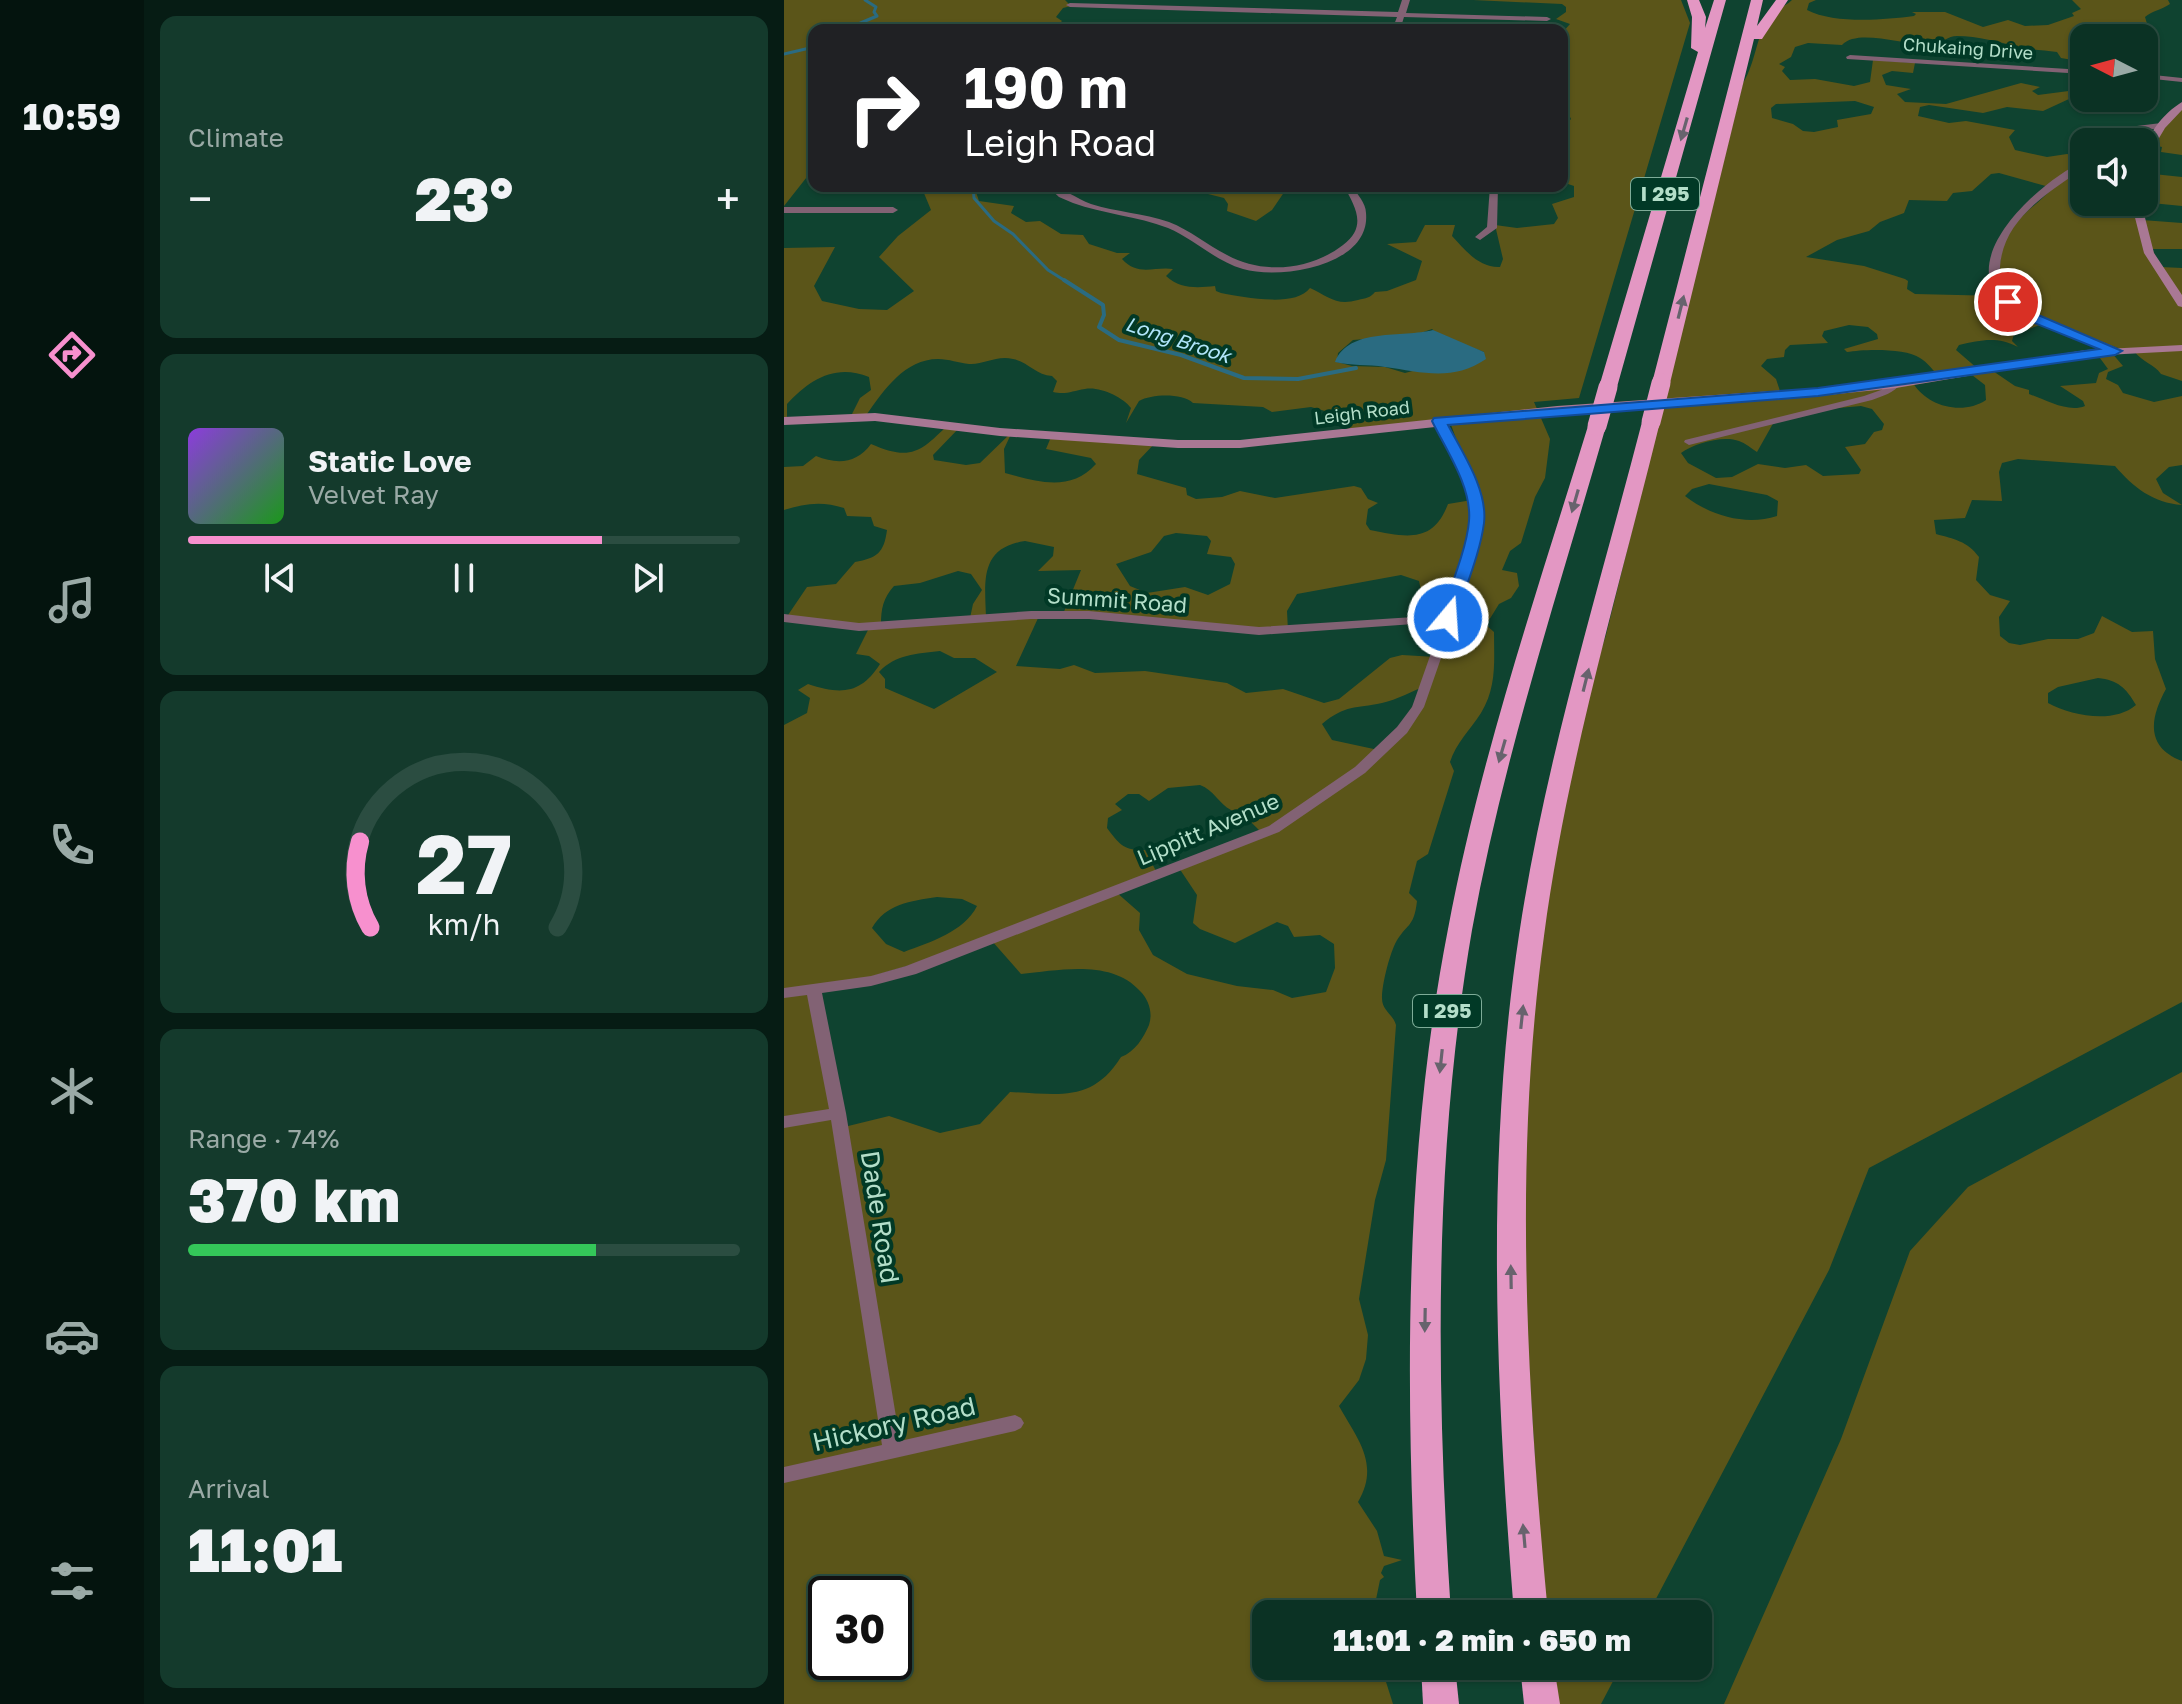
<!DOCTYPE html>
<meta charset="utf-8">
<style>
body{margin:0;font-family:"Golos Text",sans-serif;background:#143a2c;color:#f1f3f6;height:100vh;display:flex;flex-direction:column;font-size:30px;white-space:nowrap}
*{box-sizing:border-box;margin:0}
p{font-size:26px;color:#9aaaa6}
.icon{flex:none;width:44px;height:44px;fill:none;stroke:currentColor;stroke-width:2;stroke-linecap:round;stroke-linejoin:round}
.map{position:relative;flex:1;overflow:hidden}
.sheet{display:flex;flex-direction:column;gap:16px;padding:16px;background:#061c14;width:640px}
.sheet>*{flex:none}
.guide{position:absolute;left:24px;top:24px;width:760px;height:168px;border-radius:16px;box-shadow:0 2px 6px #0004,0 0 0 2px #2b4d41;background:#202124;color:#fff;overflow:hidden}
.needle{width:52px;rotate:276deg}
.fabs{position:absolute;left:1286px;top:24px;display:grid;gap:16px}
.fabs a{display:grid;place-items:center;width:88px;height:88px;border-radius:16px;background:#0b3224;box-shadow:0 2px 6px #0004,0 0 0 2px #2b4d41;font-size:40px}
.speed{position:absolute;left:24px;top:1576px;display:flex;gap:16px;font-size:40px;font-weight:700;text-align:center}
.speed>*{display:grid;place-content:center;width:104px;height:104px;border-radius:50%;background:#0b3224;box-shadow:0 2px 6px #0004,0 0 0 2px #2b4d41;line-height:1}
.speed .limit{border:4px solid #111;border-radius:12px;background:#fff;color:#111}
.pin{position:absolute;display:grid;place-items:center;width:68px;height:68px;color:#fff;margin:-34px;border:4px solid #fff;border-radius:50%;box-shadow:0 2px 8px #0007}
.me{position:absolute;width:88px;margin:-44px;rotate:18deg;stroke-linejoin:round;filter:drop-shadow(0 0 6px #0008)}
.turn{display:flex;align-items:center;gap:28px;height:168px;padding:0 24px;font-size:36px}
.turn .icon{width:104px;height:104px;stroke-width:2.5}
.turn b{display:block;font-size:56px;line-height:68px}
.big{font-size:60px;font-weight:800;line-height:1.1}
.sheet .card{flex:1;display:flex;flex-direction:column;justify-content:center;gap:12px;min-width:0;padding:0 28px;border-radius:16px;background:#143a2c}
.sheet .dial{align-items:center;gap:0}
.dial svg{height:208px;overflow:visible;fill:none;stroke:#2b4d41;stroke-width:7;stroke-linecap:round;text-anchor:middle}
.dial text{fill:#f1f3f6;stroke:none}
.song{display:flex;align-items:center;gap:24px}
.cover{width:96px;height:96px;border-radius:12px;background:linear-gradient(135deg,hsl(270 70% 55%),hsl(120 70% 35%))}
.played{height:8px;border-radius:4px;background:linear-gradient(90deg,#f790ce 75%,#2b4d41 75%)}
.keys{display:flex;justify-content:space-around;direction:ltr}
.heat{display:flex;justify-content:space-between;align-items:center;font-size:44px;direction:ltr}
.charge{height:12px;border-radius:6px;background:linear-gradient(90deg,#34c759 74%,#2b4d41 0)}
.trip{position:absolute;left:468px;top:1600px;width:460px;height:80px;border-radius:16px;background:#0b3224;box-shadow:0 2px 6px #0004,0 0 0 2px #2b4d41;font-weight:800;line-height:80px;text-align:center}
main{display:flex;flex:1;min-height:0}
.tabs{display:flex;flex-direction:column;width:144px;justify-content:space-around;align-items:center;background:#04140e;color:#9aaaa6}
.tabs .icon{width:56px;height:56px}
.tabs .selected{color:#f790ce}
.tabs b{font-size:36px;color:#f1f3f6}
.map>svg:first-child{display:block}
.green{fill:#5b5519;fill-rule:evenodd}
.water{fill:#2a6b81}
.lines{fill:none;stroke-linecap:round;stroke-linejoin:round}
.stream-far1{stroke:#2a6b81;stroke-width:3}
.stream{stroke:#2a6b81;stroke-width:4}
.street{fill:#826274;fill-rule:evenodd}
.secondary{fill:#a97894;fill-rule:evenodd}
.highway{fill:#e397c3;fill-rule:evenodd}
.highway-bridge{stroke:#e397c3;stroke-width:19}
.oneway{fill:#67636d}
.route{fill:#1a73e8;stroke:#114b97;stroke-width:2}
.labels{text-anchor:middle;stroke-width:8;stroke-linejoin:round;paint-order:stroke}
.far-street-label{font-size:18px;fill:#b3dec9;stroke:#013926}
.shield{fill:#013926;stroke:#7eac98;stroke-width:2}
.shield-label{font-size:20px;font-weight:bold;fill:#b3dec9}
.far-water-label{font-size:20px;font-style:italic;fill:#b1e6fb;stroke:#013926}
.street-label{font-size:22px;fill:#b3dec9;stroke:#013926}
.near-street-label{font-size:26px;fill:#b3dec9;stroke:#013926}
</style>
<main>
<nav class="tabs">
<b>10:59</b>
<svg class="icon selected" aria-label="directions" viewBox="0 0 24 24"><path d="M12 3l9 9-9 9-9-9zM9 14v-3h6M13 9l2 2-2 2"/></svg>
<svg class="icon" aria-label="music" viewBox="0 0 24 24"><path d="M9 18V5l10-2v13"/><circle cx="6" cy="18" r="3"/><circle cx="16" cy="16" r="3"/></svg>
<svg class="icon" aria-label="phone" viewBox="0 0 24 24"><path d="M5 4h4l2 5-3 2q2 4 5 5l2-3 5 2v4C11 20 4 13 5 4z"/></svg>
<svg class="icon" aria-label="climate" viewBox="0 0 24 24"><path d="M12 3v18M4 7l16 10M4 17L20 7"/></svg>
<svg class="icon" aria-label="car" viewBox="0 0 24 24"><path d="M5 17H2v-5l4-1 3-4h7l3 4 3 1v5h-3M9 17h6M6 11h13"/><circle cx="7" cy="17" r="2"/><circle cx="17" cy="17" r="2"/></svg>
<svg class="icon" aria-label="filters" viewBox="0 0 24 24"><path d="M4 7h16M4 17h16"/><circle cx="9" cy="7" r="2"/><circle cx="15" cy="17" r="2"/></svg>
</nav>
<section class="sheet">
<div class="card"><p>Climate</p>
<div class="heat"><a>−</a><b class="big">23°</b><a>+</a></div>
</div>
<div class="card">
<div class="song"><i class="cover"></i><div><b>Static Love</b><p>Velvet Ray</p></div></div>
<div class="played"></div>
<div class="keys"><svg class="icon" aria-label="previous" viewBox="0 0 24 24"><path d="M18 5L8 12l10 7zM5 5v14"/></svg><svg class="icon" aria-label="pause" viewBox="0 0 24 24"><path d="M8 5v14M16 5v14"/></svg><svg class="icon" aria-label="next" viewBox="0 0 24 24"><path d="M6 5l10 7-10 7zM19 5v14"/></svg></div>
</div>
<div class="card dial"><svg viewBox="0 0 100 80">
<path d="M14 69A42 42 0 1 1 86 69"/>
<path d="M14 69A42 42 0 0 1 10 36" stroke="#f790ce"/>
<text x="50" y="56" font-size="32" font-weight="700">27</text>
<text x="50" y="72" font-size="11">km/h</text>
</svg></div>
<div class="card"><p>Range · 74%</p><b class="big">370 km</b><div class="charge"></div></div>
<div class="card"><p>Arrival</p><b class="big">11:01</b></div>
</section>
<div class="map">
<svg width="1398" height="1704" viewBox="0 0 1398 1704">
<rect width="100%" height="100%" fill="#0f4330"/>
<!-- green -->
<g class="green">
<path d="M0 0H281L287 6 279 8 272 17 278 21C269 32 255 30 241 30L243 25C225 18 213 30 196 29 141 25 86 30 30 30V168L0 206Z"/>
<path d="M689 0H897L906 23 795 398 750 402 766 439 761 478 751 497 737 543 726 551 718 570 733 573 735 586 727 598 715 604 702 625 710 632C710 661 713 687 697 713 686 730 672 743 666 762L670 771 644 854 633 861 625 893 633 901C630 929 622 923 611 944 605 957 598 984 598 998 598 1011 609 1014 612 1025L602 1160 591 1200 575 1299 584 1335 582 1359 575 1380 555 1406C574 1440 596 1464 574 1502L593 1531 600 1556 618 1560 600 1566 597 1573 600 1577 596 1580 589 1614H482V1666H597L609 1704H0V725L23 713 26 698 14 690 24 684C57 695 77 694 96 664L85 656 72 654 85 628 2 618 23 587 52 584 71 562C93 558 100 553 103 530L90 526 87 517 63 516 60 508C39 501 21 503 0 510V467L19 466 32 456C54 465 73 463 87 444 128 462 137 451 165 424L177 426 149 455 150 460 182 465 196 463 228 432 220 449 221 473C252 481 286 493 312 464L307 458 262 449 267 437 372 442 355 460 353 474 402 488 403 495 412 499 438 497 456 491 491 498 570 486 577 488 584 499 594 503 584 509 582 524 586 530C622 537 649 544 664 504L694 499 666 422 565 433 558 416 527 407 488 412 479 407 409 403C398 393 368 394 355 401L342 423 347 408C339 397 315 386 301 389 288 391 282 395 269 392L273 381 268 376C252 375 244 362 229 359 212 355 200 365 185 364 175 363 165 359 154 359 121 359 100 390 83 414H68L76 398 87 390 85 377C51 363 25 380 3 404V419L0 420V248L51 247 30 286 38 301 75 309 103 310 130 291 95 257 114 236 147 210 137 186H190L195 201 230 206 227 213 242 222 256 221 277 234 299 235 305 244 333 253H346L338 259C354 277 371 266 389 269L382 276C396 289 413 288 431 286L432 291 437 293C460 297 511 308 526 288 545 297 552 306 574 300 582 298 586 298 591 292L603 291 632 280 638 261 603 244 632 242 641 225H671L668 236C681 250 695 268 716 267L719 259 711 225 733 228 770 224 774 218 768 204 790 197V186L778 182V128L787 119 785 115 778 113V67L784 53 778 49V33L786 24 772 19 782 12V7L778 4ZM648 329 655 335 700 352 621 373 601 367 568 366 553 362 554 353 569 340 631 335ZM392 533 423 536 427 541 423 554 447 557 451 564 446 584 424 595 401 587 363 593 346 586 332 564 367 552 380 536ZM241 541 270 547 269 556 254 571 297 570 279 614 504 631 503 611 513 594 617 575 635 581 643 620 666 621 652 657 618 655 606 658 555 699 540 703 499 689 462 693 443 683 361 671 311 673 290 665 276 669 232 666 255 616 202 617C201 582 195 548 241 541ZM174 571 187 574 198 590 189 604 186 618 97 625C97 609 99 598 110 586L136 583ZM156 651 170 658H191L213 672 150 709 101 688V679L95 672C112 654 132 654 156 651ZM642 686 599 751 548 740 538 724C562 704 571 709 598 703 613 700 628 691 642 686ZM416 785C430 790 435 804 447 810 464 818 465 820 479 834L395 868 413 895 409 923 416 929 451 943 493 922 504 926 510 937 536 935 550 944 551 968 542 992 508 998 489 990 453 986 403 974 369 955 355 930 356 913 332 892 372 871 361 850C340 851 335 844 323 828L324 818 338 810 331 804 344 794H355L365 801 384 788ZM153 897 178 899 193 906C180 932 146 942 120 952L102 944 88 928C102 904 126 901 153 897ZM208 941 237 974C275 970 328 959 356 991 365 1000 369 1013 365 1025 360 1037 351 1052 337 1057 308 1103 275 1094 226 1092L196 1124 156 1133 105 1116 56 1128 36 996 38 991ZM42 1594H110V1662H42Z"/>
<path d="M1008 0H1032L1025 3 1023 10C1050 24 1099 20 1130 16L1132 14 1128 12H1161L1199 27 1224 20 1241 26 1264 25 1290 16 1288 13 1297 9 1288 0H1384L1386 4C1377 10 1368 11 1361 17L1367 37 1300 38V62L1277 58 1273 52C1260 50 1247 50 1235 47 1215 42 1194 36 1173 36 1164 36 1158 43 1150 44 1126 48 1075 27 1058 45L1024 43 1011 47 1007 57 995 64 1001 67 998 71 1006 80 1031 79 1070 86 1086 82 1089 60 1131 63 1129 73 1108 71 1098 75 1102 85 1127 89 1113 94 1121 102 1162 104 1237 83 1256 87 1248 91 1254 95 1300 89V98L1285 99 1259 111 1223 107 1199 113 1145 105 1136 107 1134 116 1165 123 1182 121 1231 130 1225 137 1231 150 1263 157 1283 154 1300 158V202H1355L1358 220 1398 223V249H1368L1377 267 1398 268V381L1377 374C1370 364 1358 362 1350 351L1339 350 1265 322 1230 334 1228 341 1234 347C1213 336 1197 340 1175 345L1172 350 1194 369H1206L1231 386 1245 390V394C1262 400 1284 413 1301 406L1299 401 1276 386 1312 383 1315 373 1324 369 1313 354 1327 352 1339 366 1324 372 1322 379 1334 385 1339 393 1370 402 1398 396V465L1385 467 1372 479 1379 493 1398 505C1369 503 1349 487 1331 466L1234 459 1218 463 1215 472 1218 501 1188 500 1181 518 1150 520 1152 534C1170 539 1183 541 1195 557L1192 580 1206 595 1226 601 1215 617 1216 636 1225 643 1236 645 1264 639H1294L1310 633 1318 616 1348 632 1369 631 1371 659 1382 689C1366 718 1361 747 1398 761V1002L1085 1168 1045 1270 864 1614H761L736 1228 755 910 799 707 822 635 959 83C972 63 973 30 987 16 992 9 1002 6 1008 0ZM1071 101 1090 107 1087 114 1053 120 1054 127 1030 132 1019 131 1009 124 988 118 987 108 992 104ZM1215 173 1269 188C1244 214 1219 223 1216 264 1215 275 1218 286 1216 296L1131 294 1123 289 1124 281 1121 279 1080 266 1022 257 1053 240 1085 231 1096 222 1120 213 1125 200 1163 201 1169 193 1188 191 1207 174ZM1065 325 1084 327 1093 334 1094 339 1060 349 1063 352C1080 349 1122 348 1136 358 1143 362 1150 371 1155 377L1184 372 1201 385 1202 400C1178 416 1143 406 1129 383L997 394 992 379 977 366 983 359 1000 357 1001 350 1006 345 1044 343 1038 336 1040 331ZM1077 406 1088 409 1100 424 1098 430 1090 432 1081 444 1061 447 1077 470 1075 474 1039 476 1022 465 1001 468 974 464 948 477 932 478 904 463 897 453C910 443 940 435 955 441 961 443 967 448 973 452L991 420 1031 410ZM925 484 983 495 994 501 993 516C962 526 927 516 901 496L908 489ZM1314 678C1334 680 1342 688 1352 705 1330 724 1288 716 1264 703V693L1274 687Z"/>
<path d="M1398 108V155L1377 152 1378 147 1369 145 1373 136Z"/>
<path d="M1360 173 1398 177V206L1357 202H1360Z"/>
<path d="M409 186H495L503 188 488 210 472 221 443 211 444 204 440 198 424 194Z"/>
<path d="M1398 1072V1704H940L1057 1439 1126 1251 1184 1187Z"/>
<path d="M767 1666H837L817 1704H771Z"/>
</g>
<!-- water -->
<path class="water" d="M649 330 700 352 702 359C668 382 638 372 601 367 583 364 568 366 551 362 565 327 619 338 649 330Z"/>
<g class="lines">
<!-- stream-far1 -->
<g class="stream-far1">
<path d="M60 30 93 16 90 12 92 7 81 0"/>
<path d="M0 54 30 47"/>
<path d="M189 186 190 198 210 221 229 234 264 270 283 282"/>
</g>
<!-- stream -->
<path class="stream" d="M280 280 319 305 320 315 315 327 335 340 397 355 460 378 514 379 572 368"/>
<!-- street -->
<g class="street">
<path d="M618 0H626L622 13 763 17 767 19 763 21 620 17 616 30H608L613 17 286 7 282 5 286 3 614 12Z"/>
<path d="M1066 55 1300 70V74L1063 59 1062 57Z"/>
<path d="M1360 74 1398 78V82L1360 78Z"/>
<path d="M1377 123 1381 126 1380 128 1358 130 1338 142H1328L1353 126Z"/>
<path d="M1300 161V168C1264 193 1219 219 1216 267 1215 283 1220 296 1233 304 1263 325 1302 333 1335 349V353L1331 354C1319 350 1308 344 1297 340 1271 330 1239 322 1219 303 1170 255 1260 179 1300 161Z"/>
<path d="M263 186C278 186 292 199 307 204 332 212 359 213 385 222 406 230 423 245 443 255 479 275 527 270 559 245 584 226 571 207 560 186H568C573 194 582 203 582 213 587 266 496 280 459 269 431 261 410 239 384 228 353 216 319 214 289 203L275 197Z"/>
<path d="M706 186H714L713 228 696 240 691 237 703 227Z"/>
<path d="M0 207H109L114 210 109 213H0Z"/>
<path d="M1112 381 1117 384C1109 393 1099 396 1088 400L905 445 900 442 901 440 1080 396 1097 390Z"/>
<path d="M655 418 659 419 666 431 688 473 698 506V524L686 575 640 707 623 733 581 773 495 832 132 974 87 986 38 993 62 1113 116 1441 231 1415 237 1418 240 1423 237 1428 231 1431 0 1483V1467L98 1445 47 1120 0 1128V1116L45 1109 23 995 0 998V988L87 976 122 966 485 826 571 767 613 727 628 707 658 622 475 635 305 619H247L75 631 0 622V614L75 623 247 611H305L475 627 661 615C673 582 690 542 686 506 683 476 664 446 650 421Z"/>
</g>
<!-- secondary -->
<g class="secondary">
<path d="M1398 102V110L1381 128 1365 155 1360 158C1360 136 1380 113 1398 102Z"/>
<path d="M1347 202H1357L1370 253 1398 295V307L1394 306 1360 253Z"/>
<path d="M1398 345V351L1302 356 1112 388 1034 396 773 414 456 448H394L216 436 91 421 0 425V417L91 413 216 428 394 440H456L773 406 1034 388 1112 380 1302 350Z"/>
</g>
<!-- highway -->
<g class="highway">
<path d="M903 0H915L922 17 921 28 930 0H942L833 387 824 392 815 387 914 52 907 48 908 17Z"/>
<path d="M967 0H979L973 26 992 0H1004L978 39H970L886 383 877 388 868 383Z"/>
<path d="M867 416 876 422C834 592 783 762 760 936 729 1162 743 1389 764 1614H730C712 1388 701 1160 735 935 761 761 814 592 858 422Z"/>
<path d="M813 420 822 426C774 593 719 759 688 930 649 1157 652 1386 667 1614H633C621 1385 620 1155 664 929 696 758 753 592 804 426Z"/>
<path d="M637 1666H671L675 1704H639Z"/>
<path d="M736 1666H770L776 1704H740Z"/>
</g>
<!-- highway-bridge -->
<g class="highway-bridge">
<path d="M867 422 877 383"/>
<path d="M813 426 824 387"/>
</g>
</g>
<!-- one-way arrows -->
<defs><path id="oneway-solid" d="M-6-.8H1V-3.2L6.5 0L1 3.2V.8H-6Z" transform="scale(2)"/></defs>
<g class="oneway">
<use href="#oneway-solid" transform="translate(900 129) rotate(106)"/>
<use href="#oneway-solid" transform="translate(897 307) rotate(-76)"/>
<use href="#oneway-solid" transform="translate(791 501) rotate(106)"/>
<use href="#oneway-solid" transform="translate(802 680) rotate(-76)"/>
<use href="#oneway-solid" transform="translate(718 751) rotate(106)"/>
<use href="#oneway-solid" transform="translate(738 1017) rotate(-84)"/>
<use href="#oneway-solid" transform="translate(657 1061) rotate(96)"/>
<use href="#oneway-solid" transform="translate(727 1277) rotate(-91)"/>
<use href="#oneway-solid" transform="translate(641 1320) rotate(91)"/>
<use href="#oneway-solid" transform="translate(740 1536) rotate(-95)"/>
</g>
<!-- route -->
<path class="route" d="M1219 299H1228L1252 314 1338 351 1331 355 1034 396 664 425C678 452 704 490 700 523 696 554 681 588 672 618L664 623 656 618C665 591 683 548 685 521 688 487 662 450 648 421L650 418 1034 388 1315 349 1243 320 1219 305Z"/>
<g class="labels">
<!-- far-street labels -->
<g class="far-street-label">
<text transform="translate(1184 49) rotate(4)" y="6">Chukaing Drive</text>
<text transform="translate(578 413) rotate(-7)" y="6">Leigh Road</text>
</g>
<!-- shield labels -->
<g class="shield">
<rect x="847" y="178" width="68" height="32" rx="6"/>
<rect x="629" y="995" width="68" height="32" rx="6"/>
</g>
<g class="shield-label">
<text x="881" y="201">I 295</text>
<text x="663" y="1018">I 295</text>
</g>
<!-- far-water labels -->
<g class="far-water-label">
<text transform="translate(394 340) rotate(18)" y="7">Long Brook</text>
</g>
<!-- street labels -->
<g class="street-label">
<text transform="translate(333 600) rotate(4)" y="8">Summit Road</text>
<text transform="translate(424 829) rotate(-23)" y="8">Lippitt Avenue</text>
</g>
<!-- near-street labels -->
<g class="near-street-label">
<text transform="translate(96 1217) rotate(81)" y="9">Dade Road</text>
<text transform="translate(110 1424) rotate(-13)" y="9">Hickory Road</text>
</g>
</g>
</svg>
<div class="fabs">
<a><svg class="needle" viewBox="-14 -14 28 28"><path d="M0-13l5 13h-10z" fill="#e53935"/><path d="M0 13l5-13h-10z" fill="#9aaaa6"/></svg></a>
<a><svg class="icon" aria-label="sound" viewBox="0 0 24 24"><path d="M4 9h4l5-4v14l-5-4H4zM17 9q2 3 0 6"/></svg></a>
</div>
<div class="speed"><div class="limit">30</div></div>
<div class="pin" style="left:1224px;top:302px;background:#d93025"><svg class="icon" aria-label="arrive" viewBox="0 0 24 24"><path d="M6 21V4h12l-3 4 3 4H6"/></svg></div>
<svg class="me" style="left:664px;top:618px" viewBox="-20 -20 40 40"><circle r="17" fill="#1a73e8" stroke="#fff" stroke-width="3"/><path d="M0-11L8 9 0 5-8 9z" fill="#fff"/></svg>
<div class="trip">11:01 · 2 min · 650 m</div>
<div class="guide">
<div class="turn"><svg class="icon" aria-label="right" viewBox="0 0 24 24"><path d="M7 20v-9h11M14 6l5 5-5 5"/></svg><div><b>190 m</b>Leigh Road</div></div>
</div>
</div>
</main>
